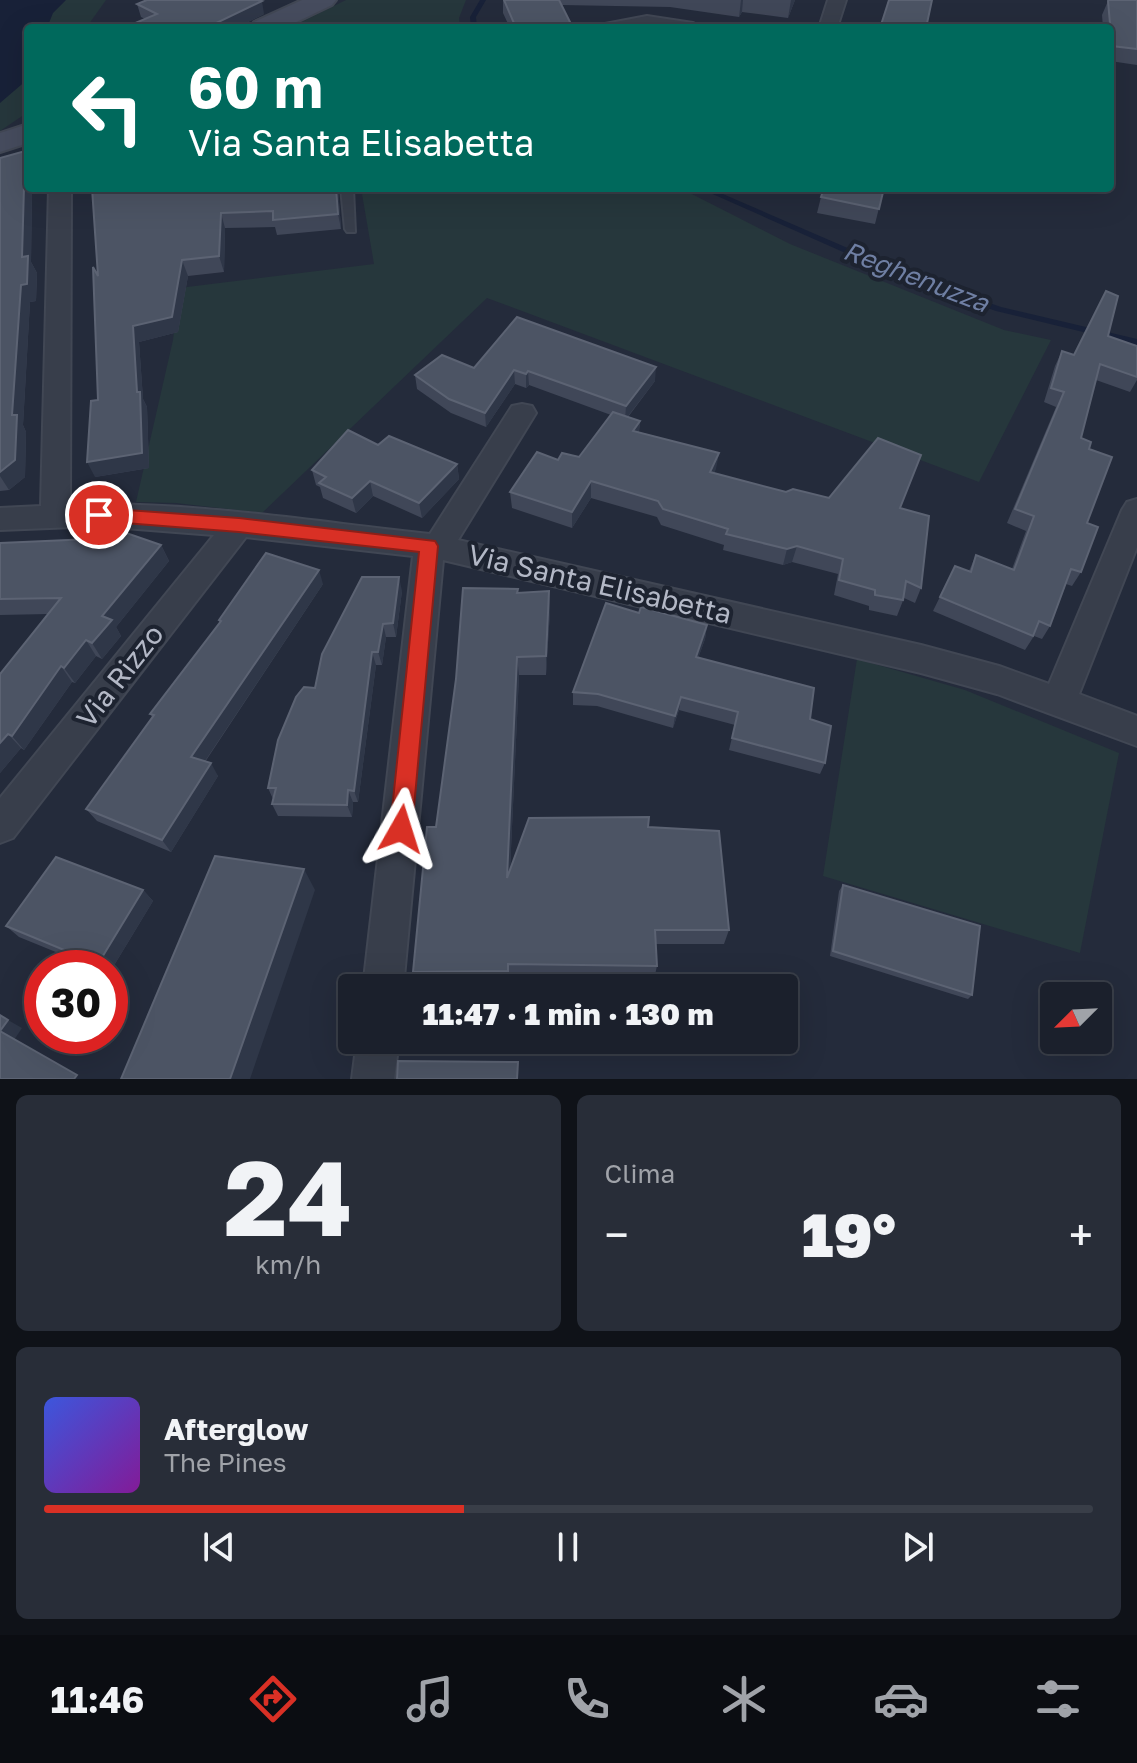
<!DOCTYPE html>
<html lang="it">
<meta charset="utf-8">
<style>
body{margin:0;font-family:"Golos Text",sans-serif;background:#282d38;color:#f1f3f6;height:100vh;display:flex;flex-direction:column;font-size:30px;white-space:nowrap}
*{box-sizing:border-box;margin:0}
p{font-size:26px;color:#a0a3a9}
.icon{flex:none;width:44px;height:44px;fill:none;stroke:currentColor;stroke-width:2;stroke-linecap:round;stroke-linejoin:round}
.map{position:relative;height:1079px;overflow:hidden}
.panel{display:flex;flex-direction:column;gap:16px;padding:16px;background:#0f1218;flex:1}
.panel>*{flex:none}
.banner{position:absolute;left:24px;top:24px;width:1090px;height:168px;border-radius:8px;box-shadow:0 8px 32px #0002,0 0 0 2px #393e48;background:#00695c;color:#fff;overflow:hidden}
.needle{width:52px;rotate:246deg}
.fabs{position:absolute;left:1040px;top:982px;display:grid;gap:16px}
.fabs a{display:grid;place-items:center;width:72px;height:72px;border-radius:8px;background:#1b202c;box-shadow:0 8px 32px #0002,0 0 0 2px #393e48;font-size:40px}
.speed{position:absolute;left:24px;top:950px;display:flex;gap:16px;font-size:40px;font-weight:700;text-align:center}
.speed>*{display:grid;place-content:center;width:104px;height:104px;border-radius:50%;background:#1b202c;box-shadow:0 8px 32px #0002,0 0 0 2px #393e48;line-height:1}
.speed .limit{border:12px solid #d22;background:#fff;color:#111}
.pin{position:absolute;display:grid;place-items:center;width:68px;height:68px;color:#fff;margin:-34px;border:4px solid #fff;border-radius:50%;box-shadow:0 2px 8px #0007}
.me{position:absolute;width:88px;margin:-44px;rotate:6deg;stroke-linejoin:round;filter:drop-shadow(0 0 6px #0008)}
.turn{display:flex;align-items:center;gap:28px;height:168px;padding:0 32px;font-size:36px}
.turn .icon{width:104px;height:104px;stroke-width:2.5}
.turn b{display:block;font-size:56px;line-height:68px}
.big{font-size:60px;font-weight:800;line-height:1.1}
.panel .widget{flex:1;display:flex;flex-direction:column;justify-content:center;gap:12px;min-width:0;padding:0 28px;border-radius:12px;background:#282d38}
.panel .dial{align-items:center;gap:0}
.dial b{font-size:104px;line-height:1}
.song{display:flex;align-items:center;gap:24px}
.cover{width:96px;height:96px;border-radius:12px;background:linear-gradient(135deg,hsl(230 70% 55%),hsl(290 70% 35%))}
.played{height:8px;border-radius:4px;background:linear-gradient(90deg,#d93025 40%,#393e48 40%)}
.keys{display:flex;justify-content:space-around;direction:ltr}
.heat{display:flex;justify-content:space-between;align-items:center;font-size:44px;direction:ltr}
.panel .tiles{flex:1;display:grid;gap:16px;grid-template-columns:1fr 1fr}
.widget:last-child{grid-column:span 2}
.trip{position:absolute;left:338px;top:974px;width:460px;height:80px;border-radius:8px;background:#1b202c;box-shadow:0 8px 32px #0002,0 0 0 2px #393e48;font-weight:800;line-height:80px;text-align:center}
.menu{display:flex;height:128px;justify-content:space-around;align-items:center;background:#0b0d12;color:#a0a3a9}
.menu .icon{width:56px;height:56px}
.menu .on{color:#d93025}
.menu b{font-size:36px;color:#f1f3f6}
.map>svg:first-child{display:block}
.green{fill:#26373c}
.water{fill:#182138}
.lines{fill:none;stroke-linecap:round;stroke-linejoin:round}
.stream{fill:#182138;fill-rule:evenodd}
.lane-casing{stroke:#414754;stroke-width:4}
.street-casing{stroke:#414754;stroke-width:4}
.secondary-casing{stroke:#414754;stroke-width:4}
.lane{fill:#383e4b;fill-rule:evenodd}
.street{fill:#383e4b;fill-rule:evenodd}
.secondary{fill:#464c5e;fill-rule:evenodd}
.wall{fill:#404758}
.shaded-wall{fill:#2f3748}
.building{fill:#4c5464;stroke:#5c6373;stroke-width:2}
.route{fill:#d93025;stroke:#8d1f18;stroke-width:2}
.labels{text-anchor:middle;stroke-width:8;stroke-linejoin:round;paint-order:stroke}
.far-water-label{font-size:26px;font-style:italic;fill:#6f7fa3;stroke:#1d2330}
.street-label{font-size:28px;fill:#b3b8c6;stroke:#1d2330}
</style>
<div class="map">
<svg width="1137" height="1079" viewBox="0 0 1137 1079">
<rect width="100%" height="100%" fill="#242b3b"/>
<!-- green -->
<g class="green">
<path d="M0 0H106L86 28H28V112L0 131Z"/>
<path d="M346 0H466L459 18 460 28H289Z"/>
<path d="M361 188H680L790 244 1004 330 1051 340 979 482 487 298 262 513 176 503 136 502 173 340 179 288 374 264Z"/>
<path d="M857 659 965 690 1119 753 1080 953 823 876Z"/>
</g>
<!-- water -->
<path class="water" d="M0 0H66L53 13 47 28H28V79L0 103Z"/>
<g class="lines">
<!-- stream -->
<g class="stream">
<path d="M480 0H486L476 17 477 28H471L470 17Z"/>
<path d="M699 188H709L910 275 1001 307 1137 339V345L996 311 904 279Z"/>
</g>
<defs>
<path id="lane" d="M341 188H353L355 232H347L345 229Z"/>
<g id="street">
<path d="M828 0H846L837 28H819Z"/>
<path d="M647 16 693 23 702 28H602L605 24Z"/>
<path d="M49 188H71L70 505C185 500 315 522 430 534L512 406 522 404 532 406 536 413 458 540 921 645 999 666 1049 684 1122 510 1127 502 1137 499V547L1079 694 1137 716V746L997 694 921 673 443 560 403 988H363L413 556 246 537 13 838 0 843V798L214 535 99 526 0 530V508L41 506Z"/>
<path d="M357 1040H399L394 1079H352Z"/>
</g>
<g id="secondary">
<path d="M302 0H336L332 5 284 28H250L254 22Z"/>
<path d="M28 124V143L0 152V133Z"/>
</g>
</defs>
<!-- lane casing -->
<use href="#lane" class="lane-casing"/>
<!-- street casing -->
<use href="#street" class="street-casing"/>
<!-- secondary casing -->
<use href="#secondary" class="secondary-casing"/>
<!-- lane -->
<use href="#lane" class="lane"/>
<!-- street -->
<use href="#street" class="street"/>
<!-- secondary -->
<use href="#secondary" class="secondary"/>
</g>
<!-- wall -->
<g class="wall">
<path d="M503 0H795L788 18 742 12 739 17 670 7 562 5 573 28H510L503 13Z"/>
<path d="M1137 0V65L1110 61V28H1103L1102 15 1108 1Z"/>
<path d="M137 4 264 14 236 28H129L128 26 145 19 141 17Z"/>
<path d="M25 151 28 157V188H32L31 262 37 273 36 301 30 302 23 425 26 432 25 477 9 490 0 491V158Z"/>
<path d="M92 188H338L341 229 277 235 275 227 225 228 224 272 188 276 178 332 139 342 143 399 147 407 149 468 95 477 98 400V276Z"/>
<path d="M884 188 875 224 817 213 821 197Z"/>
<path d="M517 317 655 381 628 417 640 421 639 432 719 453 714 474 786 492 901 508 921 588 915 603 904 598 897 616 869 610V606L834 595 838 574 792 562 783 565 723 550 724 545 661 525 657 517 591 498 572 528 512 508 510 492 558 460 579 457 611 415 529 385 526 388 515 384 486 427 451 413 417 389 415 375 474 368Z"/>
<path d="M1108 336 1137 346V380L1130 392 1096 380 1081 438 1089 449 1087 523 1081 572 1072 586 1066 584 1050 626 1042 639 1034 636 1025 650 933 611 955 566 969 571 976 555 1012 569 1026 531 1007 523 1056 407 1044 402 1055 366 1062 351 1074 355Z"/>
<path d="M378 445 457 464 459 479 422 518 373 496 356 513 323 498 320 487 316 485 312 470Z"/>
<path d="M0 543 161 545 169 561 116 627 121 636 102 659 96 656 75 683 72 682 24 750 21 748 0 773V674L48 614 0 615Z"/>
<path d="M323 584 205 762 218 776 171 852 97 821 86 809 152 717 150 714 220 623 219 620Z"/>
<path d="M518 589V593L549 591 550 611 546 675H519L510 870 648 827 729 930 724 944H656L657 966 654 979 510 977V984L418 985 413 972Z"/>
<path d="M402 591 396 637H386L382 665H376L358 802H353L352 817 278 816 272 804 273 799 268 788 315 688Z"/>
<path d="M639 613 707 625 705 639 698 658 810 719 825 763 820 774 729 750 735 725 679 710 673 728 597 706 573 705V692Z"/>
<path d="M843 885 972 995 968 999 830 956 839 891Z"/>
<path d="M143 890 153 901 110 972V968H95L19 937 6 926Z"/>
</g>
<!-- shaded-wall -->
<g class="shaded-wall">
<path d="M741 0H743L742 12 739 17Z"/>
<path d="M791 0H795L788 18Z"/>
<path d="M262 1 264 14 236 28H206Z"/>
<path d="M25 151 28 157V188H32L31 262 37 273 36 301 30 302 23 425 26 432 25 477 9 490 0 476V472L22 257Z"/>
<path d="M336 188H338L341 229 338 214Z"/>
<path d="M221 213 225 228 224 272 219 256Z"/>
<path d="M182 260 188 276 178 332 139 342 143 399 147 407 149 468 95 477 87 462 137 392 133 326Z"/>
<path d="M656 367 655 381 625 420 626 406Z"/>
<path d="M514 370 515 384 486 427 485 413Z"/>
<path d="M528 371 529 385 526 388V374Z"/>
<path d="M640 421 638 437 633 431Z"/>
<path d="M719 453 716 469 707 489 710 472Z"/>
<path d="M457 464 459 479 422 518 419 503Z"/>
<path d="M370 481 373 496 356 513 352 498Z"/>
<path d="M591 481V498L572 528V512Z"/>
<path d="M161 545 169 561 116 627 121 636 102 659 92 643 102 616Z"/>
<path d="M797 546 792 562 783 565 787 549Z"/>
<path d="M319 570 323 584 199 770 191 757Z"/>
<path d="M399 577 402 591 396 637 393 623Z"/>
<path d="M549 591 550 611 546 675V656Z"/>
<path d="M383 624 386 637 382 665 378 652Z"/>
<path d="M707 625 705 639 694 670 696 657Z"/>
<path d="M86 640 96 656 75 683 64 668Z"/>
<path d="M372 652 376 665 358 802 354 791Z"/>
<path d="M517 657 519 675 509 893 507 878Z"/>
<path d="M61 666 72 682 24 750 12 736Z"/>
<path d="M681 697 679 710 673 728 675 716Z"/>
<path d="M8 734 21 748 0 773V743Z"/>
<path d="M211 763 218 776 171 852 162 840Z"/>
<path d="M348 790 353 802 352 817 347 805Z"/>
<path d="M304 869 315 890 250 1079H230Z"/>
<path d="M143 890 153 901 110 972V968H102L98 964Z"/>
<path d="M8 1020 22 1028 14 1040 0 1031Z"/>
</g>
<!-- building -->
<g class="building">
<path d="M147 0H258L262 1 206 28H132L128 26 157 14 137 4Z"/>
<path d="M504 0H559L573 28H516Z"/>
<path d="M889 0H932L926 28H880Z"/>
<path d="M1109 0H1137V49L1112 46 1108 1Z"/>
<path d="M25 151 22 257 28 256 27 284 21 285 12 415H17L15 460 0 472V158Z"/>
<path d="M92 188H336L338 214 273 220V211L221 213 219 256 182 260 172 317 133 326 137 392H140L142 453 87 462 91 401 98 400 93 267 98 276Z"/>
<path d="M824 188H884L879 209 821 197Z"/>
<path d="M1106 291 1118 296 1108 336 1137 346V377L1100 364 1081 438 1091 442 1089 449 1112 457 1087 523 1098 527 1081 572 1071 569 1050 626 1039 621 1033 636 940 597 955 566 971 572 976 555 1014 570 1034 516 1015 509 1064 392 1051 388 1062 351 1074 355Z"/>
<path d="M517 317 656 367 626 406 528 371 526 374 514 370 485 413 449 399 415 375 442 355 474 368Z"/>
<path d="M613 412 640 421 633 431 719 453 710 472 786 492 793 489 829 498 878 438 921 455 900 508 929 516 921 588 906 581 903 600 875 595V590L839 580 843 559 797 546 787 549 726 534 728 529 663 509 658 501 591 481 572 512 510 492 537 452 558 460 562 453 579 457Z"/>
<path d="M348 430 378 445 389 436 457 464 419 503 370 481 352 498 319 483 326 477 312 470Z"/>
<path d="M103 525 161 545 102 616 112 620 92 643 86 640 64 668 61 666 12 736 8 734 0 743V674L61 598 0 599V543L91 539Z"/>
<path d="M266 553 319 570 191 757 211 763 162 840 86 809 154 715 150 714 221 621 219 620Z"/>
<path d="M362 577H399L393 623 383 624 378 652H372L354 791 348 790 347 805 272 804 276 788H268L278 740 296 697 304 687 315 688 322 654Z"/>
<path d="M463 588 518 589 517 593 549 591 546 656 517 657 507 878 529 818 649 817 648 827 719 831 729 930H655L657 966 508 964V971L413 972 427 827H436L456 679Z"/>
<path d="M606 603 639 613 641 607 707 625 696 657 814 688 810 719 831 726 825 763 732 738 738 712 681 697 675 716 598 694 573 692Z"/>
<path d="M215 856 304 869 230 1079H121Z"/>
<path d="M56 857 143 890 98 964 6 926Z"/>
<path d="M843 885 980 926 972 995 833 951Z"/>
<path d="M0 1015 8 1020 0 1031Z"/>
<path d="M0 1031 77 1075 74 1079H0Z"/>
<path d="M398 1061 518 1062 517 1079H397Z"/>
</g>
<!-- route -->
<path class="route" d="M99 508 239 518 435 541 438 546 412 829 409 837 401 840 393 837 390 829 419 552 239 532 99 521 90 515Z"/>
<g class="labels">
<!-- far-water labels -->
<g class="far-water-label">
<text transform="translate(916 277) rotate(21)" y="9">Reghenuzza</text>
</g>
<!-- street labels -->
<g class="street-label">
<text transform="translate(600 584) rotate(13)" y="10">Via Santa Elisabetta</text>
<text transform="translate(120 676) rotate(-52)" y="10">Via Rizzo</text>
</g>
</g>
</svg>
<div class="fabs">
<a><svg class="needle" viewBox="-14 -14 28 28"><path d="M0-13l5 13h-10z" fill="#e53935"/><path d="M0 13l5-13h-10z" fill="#a0a3a9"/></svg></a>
</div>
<div class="speed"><div class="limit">30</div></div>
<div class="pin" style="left:99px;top:515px;background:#d93025"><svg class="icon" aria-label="arrive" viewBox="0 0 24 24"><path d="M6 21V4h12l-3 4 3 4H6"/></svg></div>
<svg class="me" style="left:401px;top:829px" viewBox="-20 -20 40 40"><path d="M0-17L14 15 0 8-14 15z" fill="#d93025" stroke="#fff" stroke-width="4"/></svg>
<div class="trip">11:47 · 1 min · 130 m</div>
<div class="banner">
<div class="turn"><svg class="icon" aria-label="left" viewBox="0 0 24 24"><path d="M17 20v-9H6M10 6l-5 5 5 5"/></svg><div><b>60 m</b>Via Santa Elisabetta</div></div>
</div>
</div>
<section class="panel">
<div class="tiles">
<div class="widget dial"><b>24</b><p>km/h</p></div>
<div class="widget"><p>Clima</p>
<div class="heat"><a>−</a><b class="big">19°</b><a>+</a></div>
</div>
<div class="widget">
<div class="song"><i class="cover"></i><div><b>Afterglow</b><p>The Pines</p></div></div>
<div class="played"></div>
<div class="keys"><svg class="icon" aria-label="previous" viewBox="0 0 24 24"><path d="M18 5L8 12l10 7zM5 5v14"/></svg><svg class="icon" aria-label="pause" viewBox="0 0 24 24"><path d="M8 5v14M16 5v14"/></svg><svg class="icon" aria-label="next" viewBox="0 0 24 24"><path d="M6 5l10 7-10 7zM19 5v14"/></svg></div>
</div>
</div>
</section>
<nav class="menu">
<b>11:46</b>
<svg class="icon on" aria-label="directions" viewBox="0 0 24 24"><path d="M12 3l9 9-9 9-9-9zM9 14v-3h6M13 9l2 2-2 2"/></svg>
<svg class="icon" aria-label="music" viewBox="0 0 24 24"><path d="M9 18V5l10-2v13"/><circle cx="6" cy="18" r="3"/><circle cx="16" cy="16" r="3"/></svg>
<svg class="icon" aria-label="phone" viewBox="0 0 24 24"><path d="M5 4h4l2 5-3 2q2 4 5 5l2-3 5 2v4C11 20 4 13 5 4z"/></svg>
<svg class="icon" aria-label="climate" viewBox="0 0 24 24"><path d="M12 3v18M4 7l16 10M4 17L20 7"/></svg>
<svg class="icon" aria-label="car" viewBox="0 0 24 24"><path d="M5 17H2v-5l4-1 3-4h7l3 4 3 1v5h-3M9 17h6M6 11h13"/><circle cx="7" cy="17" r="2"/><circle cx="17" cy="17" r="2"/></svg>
<svg class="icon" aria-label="filters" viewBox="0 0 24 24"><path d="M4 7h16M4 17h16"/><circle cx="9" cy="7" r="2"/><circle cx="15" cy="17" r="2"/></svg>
</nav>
